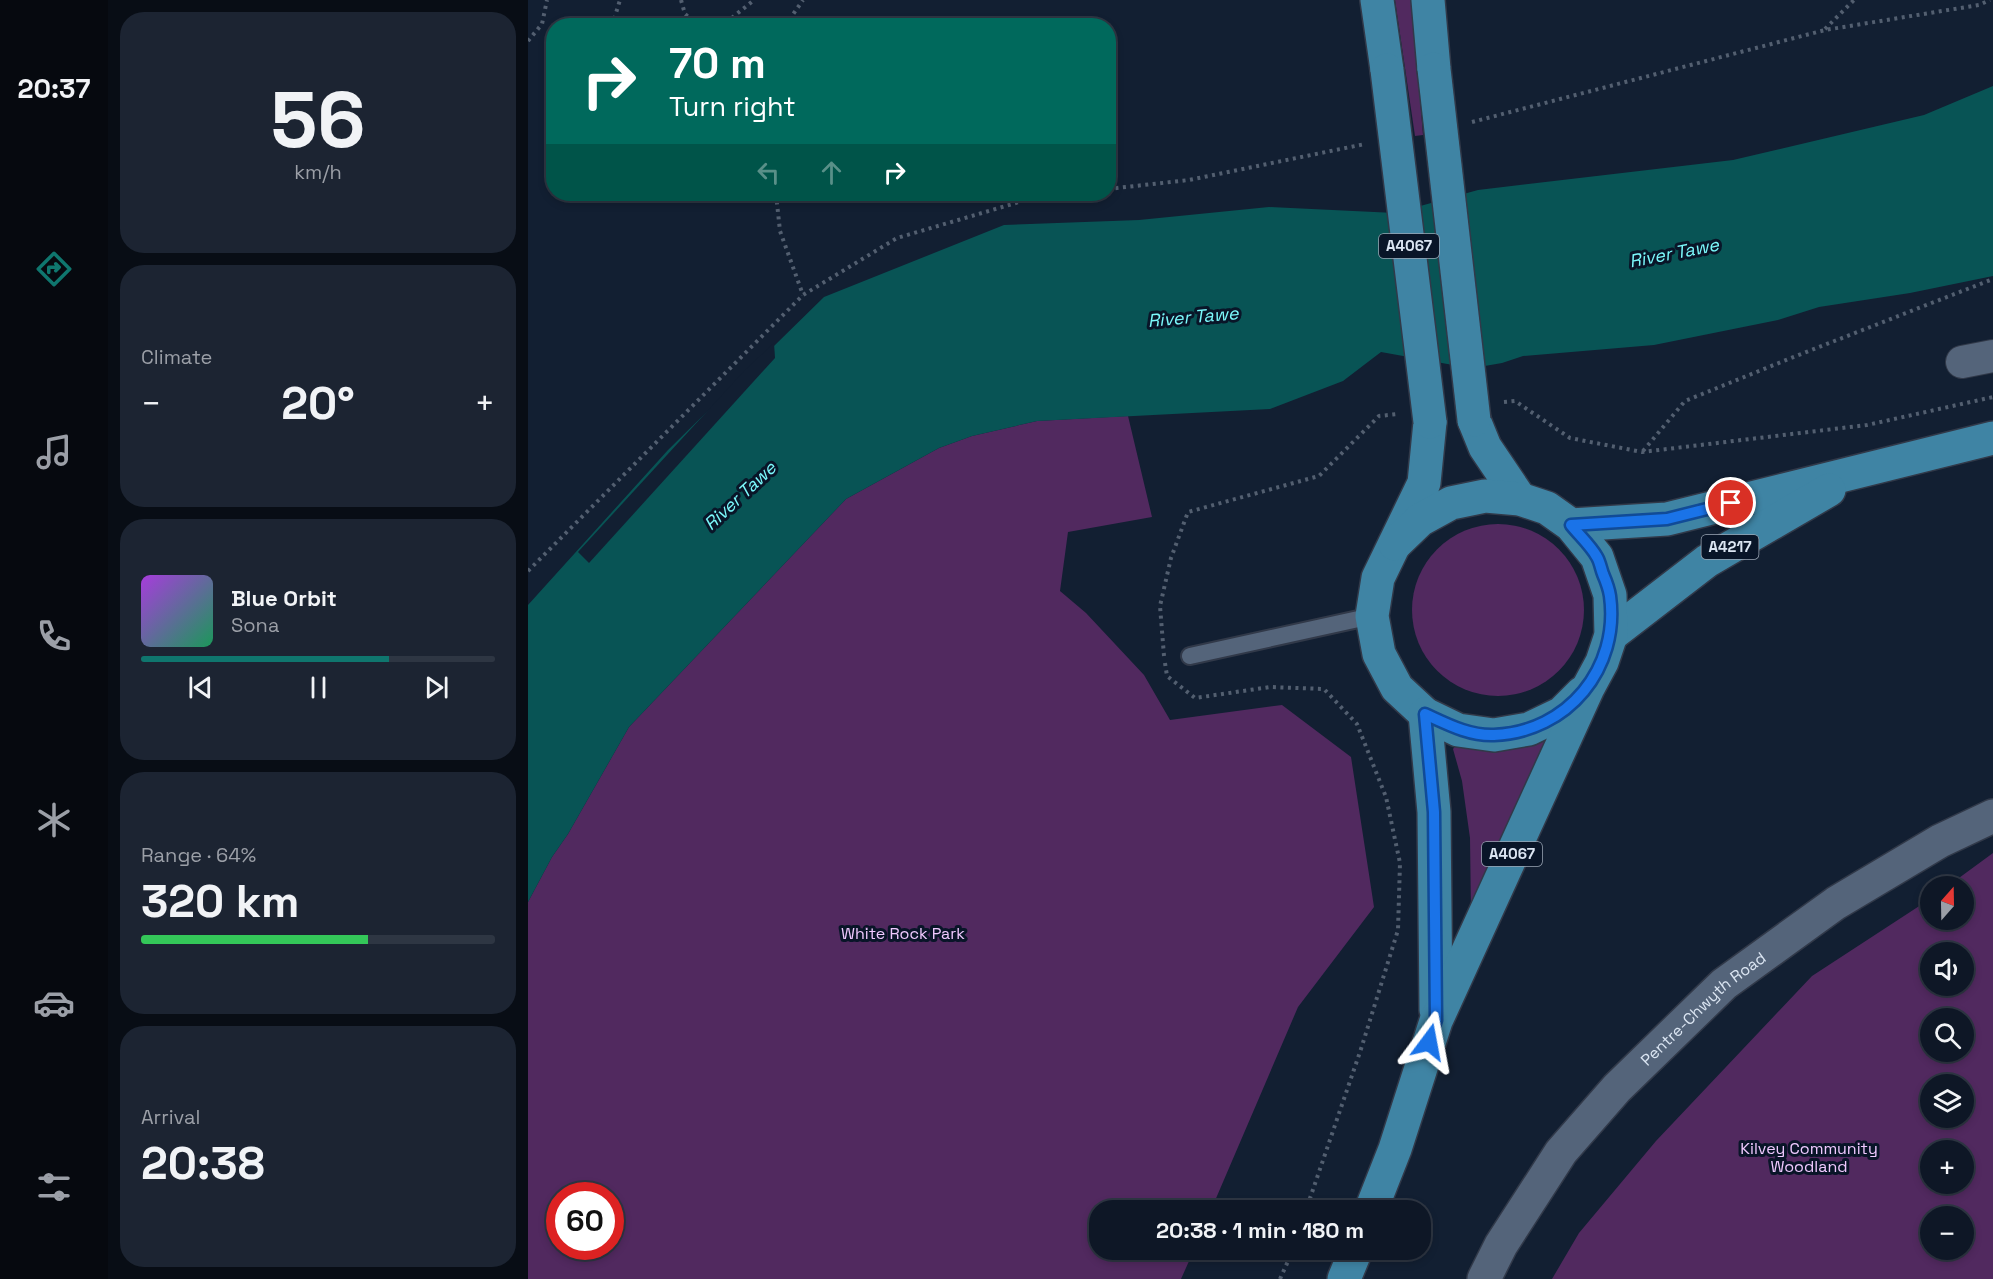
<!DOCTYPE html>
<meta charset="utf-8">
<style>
body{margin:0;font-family:"Space Grotesk",sans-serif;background:#1c2432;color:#f1f3f6;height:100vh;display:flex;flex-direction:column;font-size:22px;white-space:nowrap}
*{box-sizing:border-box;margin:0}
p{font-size:20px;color:#9b9fa7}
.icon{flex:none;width:33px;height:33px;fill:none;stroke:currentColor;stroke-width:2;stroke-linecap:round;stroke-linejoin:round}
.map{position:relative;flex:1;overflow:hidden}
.panel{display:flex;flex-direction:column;gap:12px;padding:12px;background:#080d15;width:420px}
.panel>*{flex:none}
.hud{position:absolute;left:18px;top:18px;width:570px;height:183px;border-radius:24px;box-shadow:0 3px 9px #0003,0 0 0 2px #2e3643;background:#00695c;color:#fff;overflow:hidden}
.needle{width:39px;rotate:20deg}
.fabs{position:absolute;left:1392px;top:876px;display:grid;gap:12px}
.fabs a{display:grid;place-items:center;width:54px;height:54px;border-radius:50%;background:#0e1726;box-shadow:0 3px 9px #0003,0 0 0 2px #2e3643;font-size:30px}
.speed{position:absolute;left:18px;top:1182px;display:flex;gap:12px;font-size:30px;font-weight:700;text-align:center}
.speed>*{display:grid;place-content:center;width:78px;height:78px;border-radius:50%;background:#0e1726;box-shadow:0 3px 9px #0003,0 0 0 2px #2e3643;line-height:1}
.speed .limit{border:9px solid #d22;background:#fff;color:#111}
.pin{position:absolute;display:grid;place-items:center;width:51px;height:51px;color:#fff;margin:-26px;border:3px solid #fff;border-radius:50%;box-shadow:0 2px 6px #0007}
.me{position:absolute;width:66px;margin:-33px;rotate:13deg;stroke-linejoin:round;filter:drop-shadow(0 0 4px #0008)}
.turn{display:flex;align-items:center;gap:21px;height:126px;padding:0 24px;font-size:27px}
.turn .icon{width:78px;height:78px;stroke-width:2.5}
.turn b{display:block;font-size:42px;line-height:51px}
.lanes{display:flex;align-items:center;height:57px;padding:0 24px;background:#0003;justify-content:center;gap:30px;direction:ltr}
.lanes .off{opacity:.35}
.big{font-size:45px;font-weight:600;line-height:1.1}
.panel .card{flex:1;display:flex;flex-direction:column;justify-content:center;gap:9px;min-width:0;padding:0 21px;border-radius:24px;background:#1c2432}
.panel .dial{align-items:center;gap:0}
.dial b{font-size:78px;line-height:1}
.song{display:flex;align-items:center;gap:18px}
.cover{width:72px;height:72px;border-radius:9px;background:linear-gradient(135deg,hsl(280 70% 55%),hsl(150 70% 35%))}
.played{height:6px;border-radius:3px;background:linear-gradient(90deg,#0f766e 70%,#2e3643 70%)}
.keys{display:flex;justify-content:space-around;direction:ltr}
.heat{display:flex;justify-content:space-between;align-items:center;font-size:33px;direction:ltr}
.charge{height:9px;border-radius:4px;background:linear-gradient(90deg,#34c759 64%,#2e3643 0)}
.trip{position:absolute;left:561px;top:1200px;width:342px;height:60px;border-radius:24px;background:#0e1726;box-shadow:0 3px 9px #0003,0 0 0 2px #2e3643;font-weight:600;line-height:60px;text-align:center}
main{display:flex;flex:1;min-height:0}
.dock{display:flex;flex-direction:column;width:108px;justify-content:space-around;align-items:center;background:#06090f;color:#9b9fa7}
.dock .icon{width:42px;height:42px}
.dock .on{color:#0f766e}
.dock b{font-size:27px;color:#f1f3f6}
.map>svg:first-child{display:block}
.green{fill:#51295f;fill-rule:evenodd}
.water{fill:#085455}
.pier{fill:#121f32}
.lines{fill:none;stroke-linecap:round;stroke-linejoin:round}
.lane-casing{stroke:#313949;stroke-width:20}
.street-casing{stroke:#313949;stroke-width:34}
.secondary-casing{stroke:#313949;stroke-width:36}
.primary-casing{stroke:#313949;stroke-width:36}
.path{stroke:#535f70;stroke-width:4;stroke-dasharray:3 4.5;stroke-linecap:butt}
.lane{stroke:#54647a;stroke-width:16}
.street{stroke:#54647a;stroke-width:32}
.secondary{stroke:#54647a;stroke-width:33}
.primary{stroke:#3f84a4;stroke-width:33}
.primary-bridge-casing{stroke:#313949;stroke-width:36;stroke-linecap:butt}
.primary-bridge{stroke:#3f84a4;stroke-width:33}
.route-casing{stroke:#114b97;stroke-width:15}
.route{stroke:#1a73e8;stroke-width:10}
.labels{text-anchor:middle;stroke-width:6;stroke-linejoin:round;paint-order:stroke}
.shield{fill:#091528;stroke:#9ca7b5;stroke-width:1.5}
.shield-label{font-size:15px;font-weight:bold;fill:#dbe5f2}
.park-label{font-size:16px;fill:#f0c9ff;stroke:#091528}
.street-label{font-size:16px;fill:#dbe5f2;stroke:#091528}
.water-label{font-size:18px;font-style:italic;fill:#7bf9fc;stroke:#091528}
</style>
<main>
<nav class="dock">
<b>20:37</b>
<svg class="icon on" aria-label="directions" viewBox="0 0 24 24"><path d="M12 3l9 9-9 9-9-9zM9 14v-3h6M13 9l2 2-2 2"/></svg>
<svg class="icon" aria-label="music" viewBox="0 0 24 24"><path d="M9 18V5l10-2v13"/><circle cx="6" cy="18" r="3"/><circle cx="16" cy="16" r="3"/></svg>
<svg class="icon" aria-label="phone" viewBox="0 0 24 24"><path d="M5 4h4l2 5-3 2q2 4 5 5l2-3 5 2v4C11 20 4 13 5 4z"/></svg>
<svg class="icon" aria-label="climate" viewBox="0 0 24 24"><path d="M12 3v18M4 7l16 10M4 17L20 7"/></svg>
<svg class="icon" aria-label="car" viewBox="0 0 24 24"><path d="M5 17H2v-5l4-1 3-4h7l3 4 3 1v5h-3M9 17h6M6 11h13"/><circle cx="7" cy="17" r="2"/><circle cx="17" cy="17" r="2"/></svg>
<svg class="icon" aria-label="filters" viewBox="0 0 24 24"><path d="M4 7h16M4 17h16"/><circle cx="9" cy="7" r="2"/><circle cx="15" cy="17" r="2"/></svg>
</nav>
<section class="panel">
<div class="card dial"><b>56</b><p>km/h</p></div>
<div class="card"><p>Climate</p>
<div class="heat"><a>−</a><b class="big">20°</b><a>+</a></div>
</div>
<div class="card">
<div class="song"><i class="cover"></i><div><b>Blue Orbit</b><p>Sona</p></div></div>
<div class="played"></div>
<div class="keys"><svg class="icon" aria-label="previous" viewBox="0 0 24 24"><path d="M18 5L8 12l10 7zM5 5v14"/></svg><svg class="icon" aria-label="pause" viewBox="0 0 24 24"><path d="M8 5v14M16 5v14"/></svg><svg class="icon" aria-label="next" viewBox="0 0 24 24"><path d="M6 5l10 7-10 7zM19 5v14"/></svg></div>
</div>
<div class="card"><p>Range · 64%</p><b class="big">320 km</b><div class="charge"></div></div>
<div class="card"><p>Arrival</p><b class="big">20:38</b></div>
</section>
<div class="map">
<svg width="1465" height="1279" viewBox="0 0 1465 1279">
<rect width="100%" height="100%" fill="#121f32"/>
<!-- green -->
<g class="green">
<path d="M867 0H884L895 135 887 136Z"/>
<path d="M600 416 624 517 540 532 532 591 558 613 616 675 642 720 754 705 823 757 846 907 770 1007 683 1210H572V1250H666L653 1279H0V902L24 857 40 834 101 727 318 499 411 448 444 436 509 421ZM32 1196H82V1246H32Z"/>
<circle cx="970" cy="610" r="86"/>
<path d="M1027 740 943 914 942 838 934 781 925 749 928 745 969 748Z"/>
<path d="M1465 853V1279H1024L1051 1233 1128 1141 1284 976 1402 899V920H1436V886H1420ZM1402 952H1436V986H1402ZM1402 1018H1436V1052H1402ZM1436 1084V1118H1402V1084ZM1436 1150V1184H1402V1150ZM1402 1216H1436V1250H1402Z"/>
</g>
<!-- water -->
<path class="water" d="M1465 86V276L1382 293 1291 307 1250 320 1126 345 995 356 974 363 951 367H936L853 352 815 381 742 409 509 421 444 436 411 448 318 499 101 727 40 834 24 857 0 902V605L140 450 296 297 476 225 611 220 741 207 867 213 950 190 1205 160 1396 115Z"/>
<!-- pier -->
<path class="pier" d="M246 343 247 358 61 563 50 552 217 370Z"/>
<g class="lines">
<defs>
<path id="lane" d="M662 656 844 616"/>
<path id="street" d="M1434 362 1465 356"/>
<g id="secondary">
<path id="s1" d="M956 1279 973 1245 1033 1152 1089 1088 1196 984 1308 903 1412 841 1465 816"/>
</g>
<g id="primary">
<path d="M849 0 859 70"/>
<path d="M900 0 906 69"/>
<path d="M946 420 957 447 992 499"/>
<path d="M902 422 896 483 850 578 844 616 851 654 869 688 897 714 930 730 966 735 1001 729 1034 713 1054 693"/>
<path d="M1043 525 1139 519 1465 438"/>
<path d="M1083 635 1179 561 1301 490"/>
<path d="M897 714 906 812 908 1010"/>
<path d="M843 1210 867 1149 908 1021 1060 688 1074 662 1083 635 1082 595 1069 557 1043 525 1019 508 992 499 957 496 923 503 892 520 867 544"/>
<path d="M816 1279 828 1250"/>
</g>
</defs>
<!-- lane casing -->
<use href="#lane" class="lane-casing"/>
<!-- street casing -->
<use href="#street" class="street-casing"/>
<!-- secondary casing -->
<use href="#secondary" class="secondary-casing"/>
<!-- primary casing -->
<use href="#primary" class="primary-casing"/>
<!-- path -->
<g class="path">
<path d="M153 0 157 14 171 26"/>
<path d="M84 26 92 0"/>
<path d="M183 26 200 21 226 0"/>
<path d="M257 26 275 0"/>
<path d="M1297 29 1326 0"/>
<path d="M0 41 14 24 19 0"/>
<path d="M944 122 1297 30 1451 5 1462 0"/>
<path d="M580 189 661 180 837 144"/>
<path d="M248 194 252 231 275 295"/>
<path d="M976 402 987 401 1042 438 1114 452 1339 425 1465 397"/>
<path d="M1115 451 1157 401 1263 358 1465 279"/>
<path d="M0 571 275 295 369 238 515 195 531 194"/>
<path d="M636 656 632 606 643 558 660 512 791 476 851 416 870 414"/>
<path d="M637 663 639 676 667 698 742 687 796 689 829 724 858 797 872 863 870 930 833 1049 778 1210"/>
<path d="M752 1279 765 1250"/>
</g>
<!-- lane -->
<use href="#lane" class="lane"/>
<!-- street -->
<use href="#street" class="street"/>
<!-- secondary -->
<use href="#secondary" class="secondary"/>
<!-- primary -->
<use href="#primary" class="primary"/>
<defs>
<g id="primary-bridge">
<path d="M906 69 946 420"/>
<path d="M859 70 902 422"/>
</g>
</defs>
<!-- primary-bridge casing -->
<use href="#primary-bridge" class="primary-bridge-casing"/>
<!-- primary-bridge -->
<use href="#primary-bridge" class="primary-bridge"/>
</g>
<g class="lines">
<defs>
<path id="route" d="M901 1042 908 1020 906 812 897 714C919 724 941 736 966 735 1040 732 1092 668 1082 596 1081 589 1078 581 1075 574 1073 569 1072 562 1069 557 1063 546 1051 535 1043 525L1139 519 1203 503"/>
</defs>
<!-- route casing -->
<use href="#route" class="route-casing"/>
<!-- route -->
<use href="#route" class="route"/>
</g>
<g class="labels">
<!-- shield labels -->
<g class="shield">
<rect x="851" y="234" width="60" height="24" rx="4.5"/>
<rect x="1173.5" y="535" width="57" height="24" rx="4.5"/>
<rect x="954" y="842" width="60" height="24" rx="4.5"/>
</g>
<g class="shield-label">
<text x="881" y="251">A4067</text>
<text x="1202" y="552">A4217</text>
<text x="984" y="859">A4067</text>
</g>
<!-- park labels -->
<g class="park-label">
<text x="375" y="939">White Rock Park</text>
<text x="1281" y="1154">Kilvey Community<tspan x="1281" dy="18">Woodland</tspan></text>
</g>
<!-- street labels -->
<g class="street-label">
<text dy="6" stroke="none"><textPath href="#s1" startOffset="351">Pentre-Chwyth Road</textPath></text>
</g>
<!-- water labels -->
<g class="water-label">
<text transform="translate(1146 253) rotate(-11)" y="6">River Tawe</text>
<text transform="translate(665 317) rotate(-5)" y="6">River Tawe</text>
<text transform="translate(212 496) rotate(-43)" y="6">River Tawe</text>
</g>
</g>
</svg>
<div class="fabs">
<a><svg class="needle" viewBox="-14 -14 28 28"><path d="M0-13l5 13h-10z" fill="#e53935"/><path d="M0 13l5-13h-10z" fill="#9b9fa7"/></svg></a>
<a><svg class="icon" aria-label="sound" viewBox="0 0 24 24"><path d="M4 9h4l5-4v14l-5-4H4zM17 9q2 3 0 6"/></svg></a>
<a><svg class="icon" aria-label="search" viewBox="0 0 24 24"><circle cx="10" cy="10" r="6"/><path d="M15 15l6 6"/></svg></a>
<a><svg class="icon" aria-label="layers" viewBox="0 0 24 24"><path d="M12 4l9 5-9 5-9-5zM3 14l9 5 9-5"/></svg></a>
<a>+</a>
<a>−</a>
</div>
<div class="speed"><div class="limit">60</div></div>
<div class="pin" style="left:1203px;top:503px;background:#d93025"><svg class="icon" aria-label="arrive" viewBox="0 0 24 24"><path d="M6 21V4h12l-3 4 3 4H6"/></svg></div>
<svg class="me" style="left:901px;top:1042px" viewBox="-20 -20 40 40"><path d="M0-17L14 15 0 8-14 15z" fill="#1a73e8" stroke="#fff" stroke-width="4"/></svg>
<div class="trip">20:38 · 1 min · 180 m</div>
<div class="hud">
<div class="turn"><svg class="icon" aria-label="right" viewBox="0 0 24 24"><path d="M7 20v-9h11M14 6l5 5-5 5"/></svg><div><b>70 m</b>Turn right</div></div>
<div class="lanes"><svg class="icon off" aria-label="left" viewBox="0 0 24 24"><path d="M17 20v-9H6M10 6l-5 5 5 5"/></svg><svg class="icon off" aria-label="ahead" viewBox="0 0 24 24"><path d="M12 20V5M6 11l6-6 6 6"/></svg><svg class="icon" aria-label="right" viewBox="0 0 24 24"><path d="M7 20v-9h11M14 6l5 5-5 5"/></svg></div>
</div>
</div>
</main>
